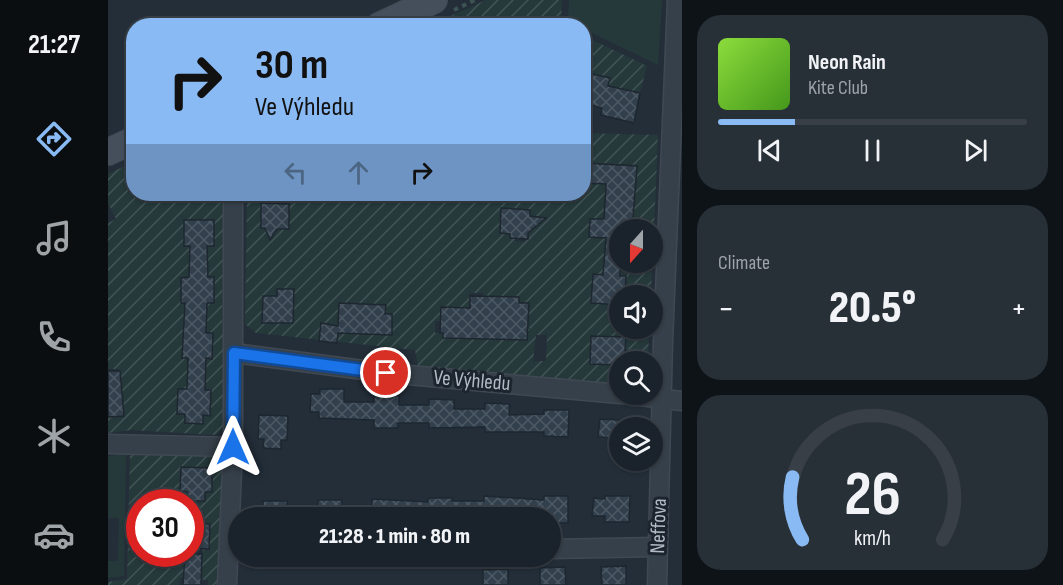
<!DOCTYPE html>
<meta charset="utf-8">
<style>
body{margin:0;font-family:"Sofia Sans Condensed",sans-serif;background:#272f37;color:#f1f3f6;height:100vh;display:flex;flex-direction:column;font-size:22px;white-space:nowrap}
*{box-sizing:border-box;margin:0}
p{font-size:20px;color:#9fa4a9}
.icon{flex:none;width:33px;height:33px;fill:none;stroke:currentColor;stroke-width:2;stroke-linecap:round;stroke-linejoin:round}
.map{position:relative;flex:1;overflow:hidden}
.sheet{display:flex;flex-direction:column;gap:15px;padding:15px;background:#0e1318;width:381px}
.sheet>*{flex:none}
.guide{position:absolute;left:18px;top:18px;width:465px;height:183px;border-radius:24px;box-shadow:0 2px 4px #0004,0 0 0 2px #383f47;background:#89baf3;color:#111;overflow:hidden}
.needle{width:39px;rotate:201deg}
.controls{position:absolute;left:501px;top:219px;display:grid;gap:12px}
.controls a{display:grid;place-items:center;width:54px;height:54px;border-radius:50%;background:#1a222b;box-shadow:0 2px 4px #0004,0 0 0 2px #383f47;font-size:30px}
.speed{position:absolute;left:18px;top:489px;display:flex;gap:12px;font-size:30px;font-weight:700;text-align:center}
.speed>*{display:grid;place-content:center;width:78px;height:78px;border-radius:50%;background:#1a222b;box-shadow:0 2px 4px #0004,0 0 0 2px #383f47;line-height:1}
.speed .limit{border:9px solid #d22;background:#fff;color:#111}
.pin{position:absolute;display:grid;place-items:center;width:51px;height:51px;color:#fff;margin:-26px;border:3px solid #fff;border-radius:50%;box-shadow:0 2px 6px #0007}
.me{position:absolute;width:66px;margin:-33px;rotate:0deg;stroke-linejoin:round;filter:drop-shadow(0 0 4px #0008)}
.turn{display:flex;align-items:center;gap:21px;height:126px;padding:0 30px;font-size:27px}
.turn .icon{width:78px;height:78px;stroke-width:2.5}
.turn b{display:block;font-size:42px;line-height:51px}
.lanes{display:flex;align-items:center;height:57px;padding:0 30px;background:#0003;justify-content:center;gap:30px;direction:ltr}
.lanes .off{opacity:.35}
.big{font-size:45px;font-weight:800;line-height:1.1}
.sheet .card{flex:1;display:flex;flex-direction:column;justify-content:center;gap:9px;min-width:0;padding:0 21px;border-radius:24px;background:#272f37}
.sheet .dial{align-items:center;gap:0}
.dial svg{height:156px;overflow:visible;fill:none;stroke:#383f47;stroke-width:7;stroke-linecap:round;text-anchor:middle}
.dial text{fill:#f1f3f6;stroke:none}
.song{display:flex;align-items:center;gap:18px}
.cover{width:72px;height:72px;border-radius:9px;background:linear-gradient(135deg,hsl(90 70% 55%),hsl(100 70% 35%))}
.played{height:6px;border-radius:3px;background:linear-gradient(90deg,#89baf3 25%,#383f47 25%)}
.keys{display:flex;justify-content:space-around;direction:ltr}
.heat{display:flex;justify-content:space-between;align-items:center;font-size:33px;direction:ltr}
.trip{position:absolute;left:120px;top:507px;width:333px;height:60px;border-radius:30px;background:#1a222b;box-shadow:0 2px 4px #0004,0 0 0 2px #383f47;font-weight:800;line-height:60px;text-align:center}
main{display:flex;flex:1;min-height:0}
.tab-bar{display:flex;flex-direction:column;width:108px;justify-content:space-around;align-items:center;background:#0a0e11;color:#9fa4a9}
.tab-bar .icon{width:42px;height:42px}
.tab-bar .selected{color:#89baf3}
.tab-bar b{font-size:27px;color:#f1f3f6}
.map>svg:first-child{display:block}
.grass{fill:#25393a}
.garden{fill:url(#garden-furrows);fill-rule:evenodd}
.building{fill:url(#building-cross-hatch);stroke:#1e2730;stroke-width:1.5}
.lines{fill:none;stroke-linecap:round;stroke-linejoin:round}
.street-casing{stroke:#404953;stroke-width:21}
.secondary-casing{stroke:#404953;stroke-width:28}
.path{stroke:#3d5353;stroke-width:4;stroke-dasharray:4.5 4.5;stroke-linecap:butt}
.street{stroke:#36404a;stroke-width:18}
.secondary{stroke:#454f5c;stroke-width:26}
.route-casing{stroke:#114b97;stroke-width:15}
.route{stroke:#1a73e8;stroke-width:10}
.labels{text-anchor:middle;stroke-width:6;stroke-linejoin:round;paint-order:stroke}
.street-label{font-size:21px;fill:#b1bbc6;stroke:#1c252e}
</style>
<main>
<nav class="tab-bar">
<b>21:27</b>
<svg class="icon selected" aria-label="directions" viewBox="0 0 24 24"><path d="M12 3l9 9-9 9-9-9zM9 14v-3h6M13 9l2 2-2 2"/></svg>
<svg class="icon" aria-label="music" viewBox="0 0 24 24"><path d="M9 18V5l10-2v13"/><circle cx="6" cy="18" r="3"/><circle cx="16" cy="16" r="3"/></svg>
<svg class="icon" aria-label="phone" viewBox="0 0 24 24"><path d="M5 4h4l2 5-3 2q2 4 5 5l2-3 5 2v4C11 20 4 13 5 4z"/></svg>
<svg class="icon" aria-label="climate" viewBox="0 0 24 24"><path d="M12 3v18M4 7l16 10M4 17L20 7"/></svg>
<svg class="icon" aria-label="car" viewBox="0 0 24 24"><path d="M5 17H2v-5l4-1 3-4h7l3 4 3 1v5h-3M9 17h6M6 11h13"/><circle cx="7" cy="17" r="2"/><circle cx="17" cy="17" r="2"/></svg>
</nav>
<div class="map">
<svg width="574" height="585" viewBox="0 0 574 585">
<defs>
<pattern id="garden-furrows" width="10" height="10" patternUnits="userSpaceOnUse" patternTransform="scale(1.5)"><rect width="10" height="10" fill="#25393a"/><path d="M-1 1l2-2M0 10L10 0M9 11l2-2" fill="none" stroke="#425455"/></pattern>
<pattern id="building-cross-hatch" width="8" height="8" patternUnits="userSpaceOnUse" patternTransform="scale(1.5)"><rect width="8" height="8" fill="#32404d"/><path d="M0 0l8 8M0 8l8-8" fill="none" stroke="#4d5a65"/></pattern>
</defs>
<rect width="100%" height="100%" fill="#232e39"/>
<!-- grass -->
<g class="grass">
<path d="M461 0H554L550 65 476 29V26L460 22Z"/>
<path d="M18 454 16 576 0 578V561H10L11 518H0V456Z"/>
</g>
<!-- garden -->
<g class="garden">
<path d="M378 0H454L453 25H323Z"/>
<path d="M476 36 539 66 532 93 500 85 502 78 476 72Z"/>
<path d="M476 133 550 135 545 256 544 230 524 229 525 211 497 209 496 219H482L498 238 497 248 512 262 544 263 543 295H527V289L518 288V276L485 275 483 303 503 304V311H511L512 328 541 329 540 361H522L523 350 517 349V337L484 336 482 363 502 365V374H511V384L310 367 307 350 148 333 137 324 139 194H476V183L528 186 529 165 476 163ZM154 203 181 204V229H167L159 233 158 228H153ZM394 208 422 210V216L430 217V225L421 230 417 242 407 241V238H402V234L392 233ZM170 289H186L185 323H154L155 296H169ZM362 293H375L374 339 335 338V333H327V321H333L334 307 361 310ZM395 297H411V303L421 304 420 328 423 329H410L409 340H394ZM231 303 277 305V314H284L283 335 230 333ZM428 335H439L438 361H425Z"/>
<path d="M25 162 26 194H116L114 324 119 342 117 425 108 435 23 430 0 433V417L15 415 11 369H0V223L8 219 0 203V174ZM82 246H99V254H82ZM73 278H106L99 303H73ZM76 332 105 334 104 358H98V367L80 366ZM70 389 103 390 102 416 95 415V424L77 423V414H69Z"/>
<path d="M22 452 107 456 115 466 110 585H100V580L72 578 71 585H0V582L19 579ZM73 467 104 468V492H97V501H79V492L72 491ZM32 502H82L83 523 95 548 94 557H77L76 554H32Z"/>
</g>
<!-- building -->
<g class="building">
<path d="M476 72 502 78 500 86 532 93 526 123 493 115 494 108 476 103Z"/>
<path d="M476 163 529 166 524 230H512V276H518L517 296H512V305L483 303 485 274 495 275 498 238 481 237 482 219H496L498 184 476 183Z"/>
<path d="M153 203 181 204V229H169L162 240 157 228H153Z"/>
<path d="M393 208 422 210V216L438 218 420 233V239L402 238V234L392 233Z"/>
<path d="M76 220H106V246H99L100 277H106V303H99L98 333H105L104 359 98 358 97 390H103L102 416 95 415V424L77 423V414H69L70 389H79L80 358H74L77 303H73V278L81 277 82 246H76Z"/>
<path d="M169 289H186L185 323H154L155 296H169Z"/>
<path d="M362 296 411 297V303H421L419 340 335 338V333H332L333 307 362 308Z"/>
<path d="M231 303 278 305 277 314H284V335L230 333 229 343 211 341 213 323 230 326Z"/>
<path d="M483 336 518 337 516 362H512V365L482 364Z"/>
<path d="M0 371H12L16 416 0 417Z"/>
<path d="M212 389H236V402H266V396H291V405H321V399L346 400V409H377V403L402 404 401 415 436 414V410H461L460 437 436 436V432H377V427L321 428V423H290V428H266V420L211 418V412H202L203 394H212Z"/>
<path d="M151 415 180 416 179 440H173V449L155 448 156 439H150Z"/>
<path d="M492 419 512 420V438L490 437Z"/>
<path d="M73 467 104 468V492H97V501H79V492L72 491Z"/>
<path d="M376 496 436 500V496H460V523H442V518H264V499L320 502V498H344V501H376Z"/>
<path d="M497 496H522L521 522H497V516H484L486 498 497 499Z"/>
<path d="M210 500H234V518H209Z"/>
<rect x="155" y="501" width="24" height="17"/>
<path d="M82 523 102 524 101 549 82 548Z"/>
<path d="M77 554H94L93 585H75Z"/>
<path d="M518 566V585H494L493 567Z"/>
<path d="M457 567 458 585H432V568Z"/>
<path d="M400 569V585H375V570Z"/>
</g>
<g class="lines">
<defs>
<g id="street">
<path d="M126 353 278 373 512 394"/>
<path d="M515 394 574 401"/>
<path d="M0 444 125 447"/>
<path d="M442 549 549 547"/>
<path d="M119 585 125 447V194"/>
<path d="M549 585 555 342 569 0"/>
</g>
<g id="secondary">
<path d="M271 26 326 0"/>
<path d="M0 152 26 140"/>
</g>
</defs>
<!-- street casing -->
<use href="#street" class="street-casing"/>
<!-- secondary casing -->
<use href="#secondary" class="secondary-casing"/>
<!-- path -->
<path class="path" d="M346 10 367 0"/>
<!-- street -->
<use href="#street" class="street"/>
<!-- secondary -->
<use href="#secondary" class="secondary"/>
</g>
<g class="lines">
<defs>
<path id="route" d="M125 447 126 353 278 373"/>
</defs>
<!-- route casing -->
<use href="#route" class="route-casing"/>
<!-- route -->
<use href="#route" class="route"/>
</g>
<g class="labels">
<!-- street labels -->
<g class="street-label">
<text transform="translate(364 380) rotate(5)" y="7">Ve Výhledu</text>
<text transform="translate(550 526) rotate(-88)" y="7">Neffova</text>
</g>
</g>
</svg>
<div class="controls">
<a><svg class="needle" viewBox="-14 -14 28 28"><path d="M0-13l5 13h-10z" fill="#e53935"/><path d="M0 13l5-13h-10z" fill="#9fa4a9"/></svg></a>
<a><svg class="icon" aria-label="sound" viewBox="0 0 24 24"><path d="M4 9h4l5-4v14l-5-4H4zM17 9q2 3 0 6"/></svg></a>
<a><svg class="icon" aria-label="search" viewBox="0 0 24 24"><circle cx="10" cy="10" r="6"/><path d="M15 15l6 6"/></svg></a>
<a><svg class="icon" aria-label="layers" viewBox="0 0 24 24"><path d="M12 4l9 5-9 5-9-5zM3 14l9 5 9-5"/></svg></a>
</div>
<div class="speed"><div class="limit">30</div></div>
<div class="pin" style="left:278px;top:373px;background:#d93025"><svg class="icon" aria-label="arrive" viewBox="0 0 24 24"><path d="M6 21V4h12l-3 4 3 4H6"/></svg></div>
<svg class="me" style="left:125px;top:447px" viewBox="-20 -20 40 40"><path d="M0-17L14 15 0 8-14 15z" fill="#1a73e8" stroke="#fff" stroke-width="4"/></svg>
<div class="trip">21:28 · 1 min · 80 m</div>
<div class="guide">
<div class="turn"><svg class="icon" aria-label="right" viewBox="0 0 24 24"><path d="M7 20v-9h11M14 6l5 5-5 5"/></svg><div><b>30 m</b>Ve Výhledu</div></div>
<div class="lanes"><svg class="icon off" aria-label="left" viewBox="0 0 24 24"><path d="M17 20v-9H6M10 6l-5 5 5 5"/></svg><svg class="icon off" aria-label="ahead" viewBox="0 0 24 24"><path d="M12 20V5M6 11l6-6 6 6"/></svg><svg class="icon" aria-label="right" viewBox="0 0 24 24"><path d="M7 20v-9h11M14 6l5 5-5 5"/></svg></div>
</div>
</div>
<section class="sheet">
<div class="card">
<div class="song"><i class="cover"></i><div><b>Neon Rain</b><p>Kite Club</p></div></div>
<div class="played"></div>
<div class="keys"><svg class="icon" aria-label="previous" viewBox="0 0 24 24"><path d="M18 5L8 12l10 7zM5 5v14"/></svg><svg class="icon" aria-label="pause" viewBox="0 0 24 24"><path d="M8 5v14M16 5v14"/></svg><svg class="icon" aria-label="next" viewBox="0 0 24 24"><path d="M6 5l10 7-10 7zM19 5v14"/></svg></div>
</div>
<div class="card"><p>Climate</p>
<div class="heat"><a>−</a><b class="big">20.5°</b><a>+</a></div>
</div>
<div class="card dial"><svg viewBox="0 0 100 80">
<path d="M14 69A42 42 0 1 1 86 69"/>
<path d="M14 69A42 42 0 0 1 9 37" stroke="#89baf3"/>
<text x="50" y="56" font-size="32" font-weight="700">26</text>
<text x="50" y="72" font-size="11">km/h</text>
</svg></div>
</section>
</main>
